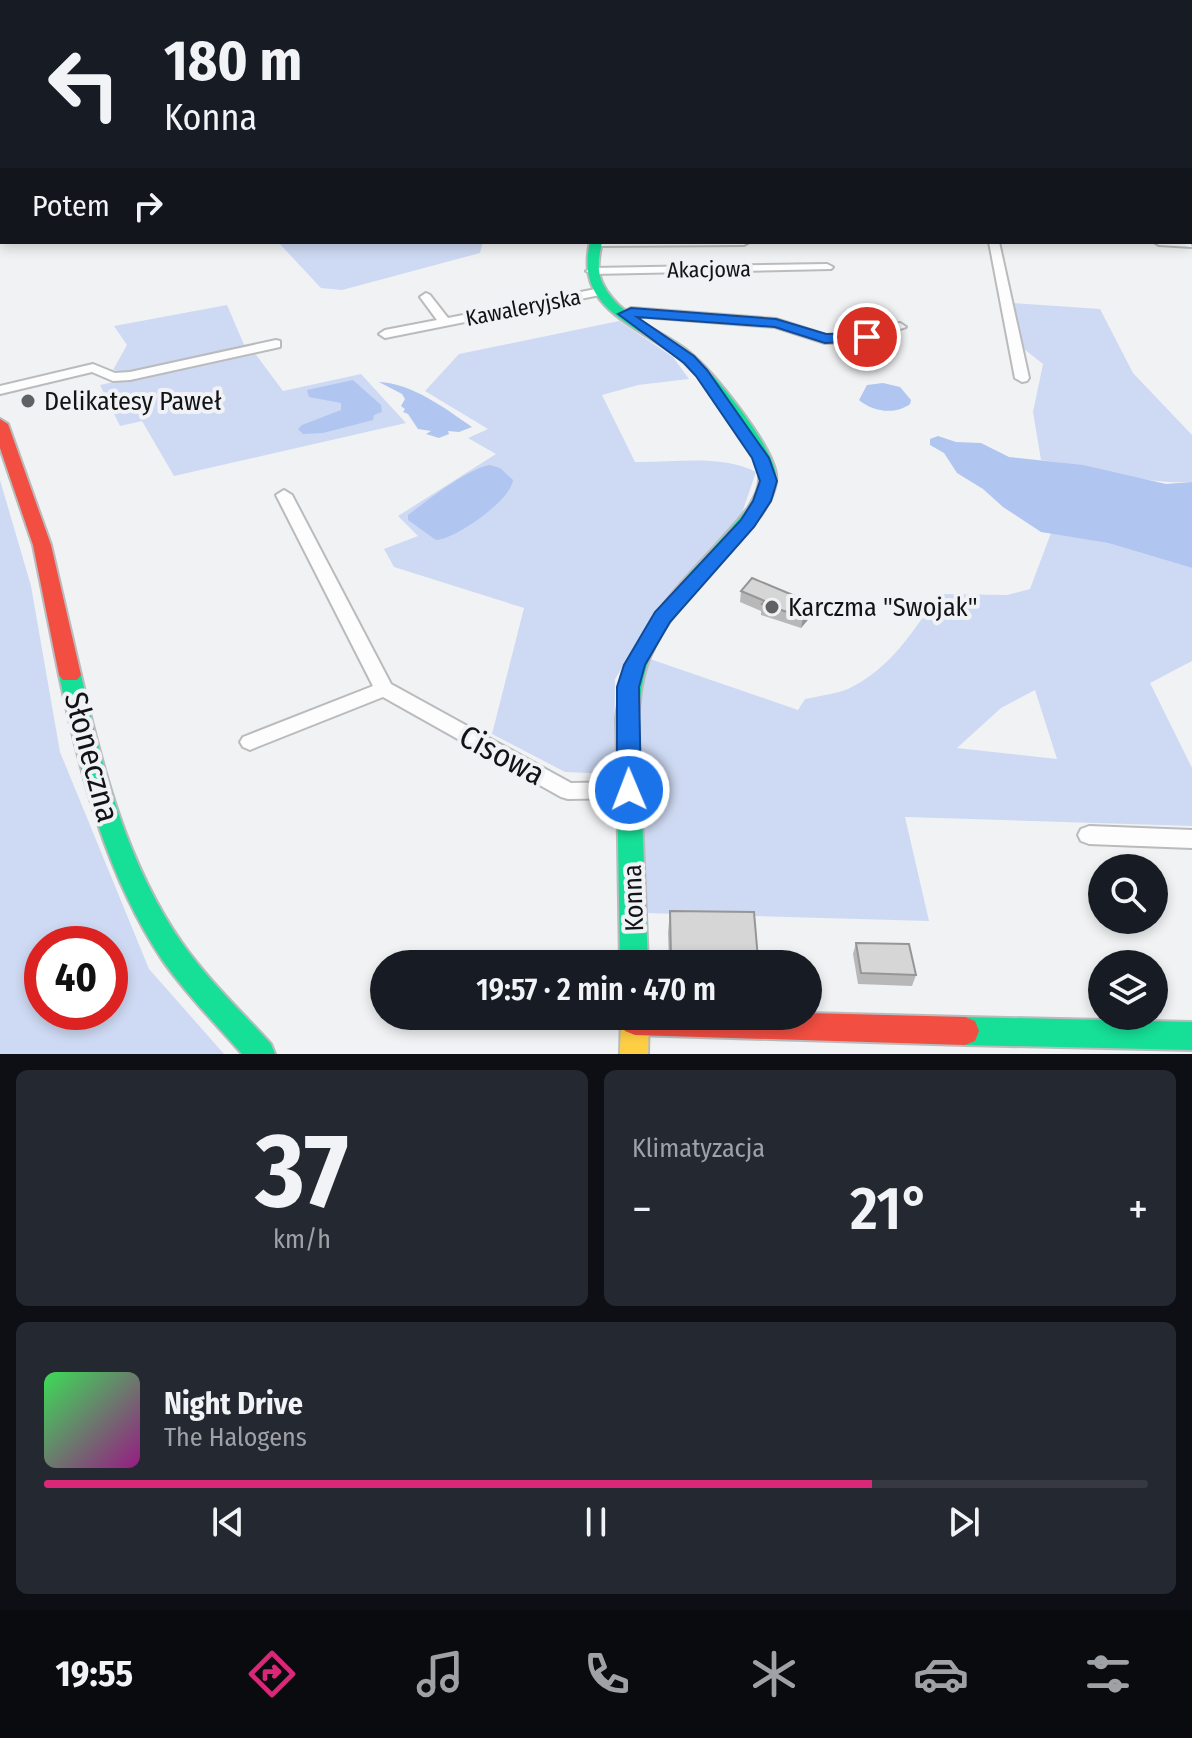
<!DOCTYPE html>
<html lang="pl">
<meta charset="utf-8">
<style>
body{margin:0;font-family:"Fira Sans Condensed",sans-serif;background:#242831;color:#f1f3f6;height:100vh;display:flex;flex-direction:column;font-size:30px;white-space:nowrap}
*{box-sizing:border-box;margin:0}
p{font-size:26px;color:#9ea1a6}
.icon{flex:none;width:44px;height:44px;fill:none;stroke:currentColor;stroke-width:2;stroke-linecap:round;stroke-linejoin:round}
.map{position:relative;height:1054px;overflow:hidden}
.drawer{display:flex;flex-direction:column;gap:16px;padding:16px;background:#0d0f14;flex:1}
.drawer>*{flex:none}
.top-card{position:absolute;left:0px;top:0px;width:1192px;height:244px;box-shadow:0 4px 12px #0003;background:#171b24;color:#f1f3f6;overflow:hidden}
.controls{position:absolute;left:1088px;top:854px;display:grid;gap:16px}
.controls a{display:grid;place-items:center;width:80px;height:80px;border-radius:50%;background:#171b24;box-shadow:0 4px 12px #0003;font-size:40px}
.speed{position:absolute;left:24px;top:926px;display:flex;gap:16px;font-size:40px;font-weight:700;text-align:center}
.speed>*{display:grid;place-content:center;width:104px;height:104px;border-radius:50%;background:#171b24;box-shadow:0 4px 12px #0003;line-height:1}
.speed .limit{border:12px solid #d22;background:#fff;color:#111}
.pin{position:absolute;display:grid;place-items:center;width:68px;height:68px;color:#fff;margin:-34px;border:4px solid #fff;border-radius:50%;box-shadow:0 2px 8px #0007}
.me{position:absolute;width:88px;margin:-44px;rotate:359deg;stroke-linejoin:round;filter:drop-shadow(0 0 6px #0008)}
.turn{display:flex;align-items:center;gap:28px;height:168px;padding:0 32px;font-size:36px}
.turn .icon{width:104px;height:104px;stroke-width:2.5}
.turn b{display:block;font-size:56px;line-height:68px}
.then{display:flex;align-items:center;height:76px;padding:0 32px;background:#0003;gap:16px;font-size:30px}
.big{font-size:60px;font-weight:600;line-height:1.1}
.drawer .widget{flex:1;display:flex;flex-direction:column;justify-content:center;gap:12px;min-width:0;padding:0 28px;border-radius:12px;background:#242831}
.drawer .dial{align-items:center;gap:0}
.dial b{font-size:104px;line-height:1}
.song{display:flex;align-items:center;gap:24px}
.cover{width:96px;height:96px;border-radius:12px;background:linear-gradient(135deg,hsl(130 70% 55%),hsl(310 70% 35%))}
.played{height:8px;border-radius:4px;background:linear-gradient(90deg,#db2777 75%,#363941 75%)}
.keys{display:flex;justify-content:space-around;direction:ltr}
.heat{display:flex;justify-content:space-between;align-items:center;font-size:44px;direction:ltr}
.drawer .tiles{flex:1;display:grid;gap:16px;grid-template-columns:1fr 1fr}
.widget:last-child{grid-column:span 2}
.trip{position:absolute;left:370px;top:950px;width:452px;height:80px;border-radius:40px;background:#171b24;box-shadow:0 4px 12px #0003;font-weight:600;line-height:80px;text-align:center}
.tab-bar{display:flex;height:128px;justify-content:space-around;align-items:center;background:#090b0e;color:#9ea1a6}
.tab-bar .icon{width:56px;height:56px}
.tab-bar .on{color:#db2777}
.tab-bar b{font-size:36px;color:#f1f3f6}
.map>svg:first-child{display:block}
.green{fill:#cedaf3;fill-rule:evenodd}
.water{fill:#b0c5f0}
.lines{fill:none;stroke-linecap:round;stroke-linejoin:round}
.street-casing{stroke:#babbbc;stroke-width:4}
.fast-casing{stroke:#babbbc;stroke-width:4}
.slow-casing{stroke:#babbbc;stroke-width:4}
.jam-casing{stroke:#babbbc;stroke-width:4}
.street{fill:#fdfdfd;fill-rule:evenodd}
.fast{fill:#16e098;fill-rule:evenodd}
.slow{fill:#ffcf43;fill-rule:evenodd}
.jam{fill:#f24e42;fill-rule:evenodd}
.wall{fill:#b9b8b9}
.shaded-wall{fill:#969696}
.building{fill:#d7d6d7;stroke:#969696;stroke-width:2}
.route{fill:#1a73e8;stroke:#114b97;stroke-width:2}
.poi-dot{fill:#606162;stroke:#f0f2f5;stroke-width:3}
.labels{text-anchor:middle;stroke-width:8;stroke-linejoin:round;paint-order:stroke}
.far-street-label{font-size:22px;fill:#121314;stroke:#f0f2f5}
.poi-label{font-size:26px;fill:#121314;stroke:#f0f2f5;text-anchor:start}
.street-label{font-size:26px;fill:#121314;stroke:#f0f2f5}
.near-street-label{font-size:32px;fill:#121314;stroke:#f0f2f5}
</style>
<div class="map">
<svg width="1192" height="1054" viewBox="0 0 1192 1054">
<rect width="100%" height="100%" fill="#f1f2f4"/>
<!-- green -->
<g class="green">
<path d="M0 0H199L212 2H2L0 132Z"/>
<path d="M559 0H1192V82L1190 2H557Z"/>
<path d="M278 242H483L480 253 342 290 321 288Z"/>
<path d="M1012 303 1100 309 1133 373 1192 435V482C1142 485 1091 466 1041 460L1033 412 1043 364 1024 349Z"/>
<path d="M227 305 245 347 123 372 113 370 127 345 114 326Z"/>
<path d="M619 321 673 357 689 379 638 385 602 395 635 462C673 463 721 454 756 472L741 516 660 608 615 679 614 774 565 772 492 734 524 608 394 567 384 549 418 536 398 516 496 454 468 438 488 429 425 391 459 354Z"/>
<path d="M254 352 283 391 361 374 406 423 174 476 142 421 120 426 100 385Z"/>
<path d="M0 480 31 586 60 752 149 969 224 1054H0ZM42 944H110V1012H42Z"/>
<path d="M1051 533 1108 543 1192 568V661L1150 683 1192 768V826L905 817 929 921 644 913 639 682 650 659 798 710 805 699C819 696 835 694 848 689 890 669 914 631 938 594L1007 595 1030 589ZM1035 690 1057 759 957 748 1001 708Z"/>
</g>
<!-- water -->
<g class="water">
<path d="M353 380 381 405 382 412 374 415 373 420 323 433 303 434 298 429 302 425 341 410V403L309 397 307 390Z"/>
<path d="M379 382C411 383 445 408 472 427L459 432 448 431 449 434 439 438 426 434 431 431 418 429 408 414 403 412 405 409 401 406 405 399 402 394Z"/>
<path d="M883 383 900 387 911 400 910 404C895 415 873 412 859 400L867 385Z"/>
<path d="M938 436 956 442 981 443 1009 457 1083 465 1166 484 1192 482V568L1108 543 1041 532 1003 507 983 489 957 473 944 453 930 445V439Z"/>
<path d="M490 465 500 468 513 480C511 500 456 539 436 540L408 520V515C426 501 469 468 490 465Z"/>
</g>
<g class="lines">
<defs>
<g id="street">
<path d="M365 0H375L372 2Z"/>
<rect x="1190" y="88" width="2" height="4"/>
<rect x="1190" y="107" width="2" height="4"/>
<path d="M1190 135 1192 136V142L1190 141Z"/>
<path d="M2 159V165L0 166V160Z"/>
<rect x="0" y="212" width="2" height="6"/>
<path d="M1190 241 1192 247 1159 245 1154 242Z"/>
<path d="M590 242H749L744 245 595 246Z"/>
<path d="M989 242H999L1029 378 1027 381 1022 382 1015 378Z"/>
<path d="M827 264 833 267 831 269 592 274 586 271 592 268Z"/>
<path d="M601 288 605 290V294L385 338 379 334 385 330 437 320 420 297 426 293 430 295 448 318Z"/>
<path d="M631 308 776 319 826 335 860 334 900 323 906 327 861 342 825 343 775 327 632 316 625 318 619 314Z"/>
<path d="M276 340 280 341V347L130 380 113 381 92 372 0 394V386L93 364 115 373 130 372Z"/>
<path d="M284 490 292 495 391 684 571 783 629 782 636 784 639 790 636 796 629 798 568 799 561 797 383 697 257 747 250 750 243 747 240 742 243 737 373 686 276 495Z"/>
<path d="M1089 826 1192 830V848L1089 844 1081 841 1078 835 1081 829Z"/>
</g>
<g id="fast">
<path d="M590 242H602C599 256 596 271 603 284 619 317 661 330 688 351 713 371 771 443 776 474 778 488 769 503 762 514 726 560 673 602 650 657 642 677 640 697 638 718L648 964H620L616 718C628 619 690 580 748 508 754 498 761 486 759 474 754 443 703 378 679 358 637 324 574 310 590 242Z"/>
<path d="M70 667 77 670 81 675C102 767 127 864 182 943 208 980 241 1011 271 1044L275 1054H242C215 1023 186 994 163 961 106 876 80 773 59 675L63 670Z"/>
<path d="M965 1017 1192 1022V1050L965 1045 955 1041 951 1031 955 1021Z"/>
</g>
<path id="slow" d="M621 1016H649L648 1054H620Z"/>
<g id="jam">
<path d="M423 0H431L422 2Z"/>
<path d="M0 419 8 424 51 545 81 675 77 680H63L59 675 33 545 0 448Z"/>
<path d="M808 1013 965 1017 975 1021 979 1031 975 1041 965 1045 635 1035 625 1031 621 1021 623 1016H808Z"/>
</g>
</defs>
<!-- street casing -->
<use href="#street" class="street-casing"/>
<!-- fast casing -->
<use href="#fast" class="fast-casing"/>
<!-- slow casing -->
<use href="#slow" class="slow-casing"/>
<!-- jam casing -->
<use href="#jam" class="jam-casing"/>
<!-- street -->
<use href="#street" class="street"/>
<!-- fast -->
<use href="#fast" class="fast"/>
<!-- slow -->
<use href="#slow" class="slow"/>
<!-- jam -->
<use href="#jam" class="jam"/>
</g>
<!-- wall -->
<g class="wall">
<path d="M741 591 812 615 801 628 761 615V611L740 602Z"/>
<path d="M670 911 758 959 757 964H669L668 933Z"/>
<path d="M856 943 916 975 912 986 858 984 853 954Z"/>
</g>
<!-- shaded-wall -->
<path class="shaded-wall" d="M814 604 812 615 801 628 803 617Z"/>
<!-- building -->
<g class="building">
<path d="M752 578 814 604 803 617 762 604 765 601 741 591Z"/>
<path d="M670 911 754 912 758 959 671 958Z"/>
<path d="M856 943 909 944 916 975 861 973Z"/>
</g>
<!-- route -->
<path class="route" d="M631 308 776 319 826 334 867 333 875 337 867 341 825 343 775 327 637 317 694 356 707 370 769 458 777 481 771 501 754 527 670 622 645 665 639 687 641 790 637 797 629 800 620 797 617 790V687L624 665 655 612 741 520 753 501 760 481 752 458 696 376 684 363 618 314Z"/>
<!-- markers -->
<g class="poi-dot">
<circle cx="28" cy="401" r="8"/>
<circle cx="772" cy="607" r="8"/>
</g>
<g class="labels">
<!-- far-street labels -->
<g class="far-street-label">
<text transform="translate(709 269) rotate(-1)" y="8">Akacjowa</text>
<text transform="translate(523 307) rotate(-11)" y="8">Kawaleryjska</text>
</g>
<!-- poi labels -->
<g class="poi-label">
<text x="44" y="410">Delikatesy Paweł</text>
<text x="788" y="616">Karczma "Swojak"</text>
</g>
<!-- street labels -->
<g class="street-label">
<text transform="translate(633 898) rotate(-92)" y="9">Konna</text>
</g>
<!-- near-street labels -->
<g class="near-street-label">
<text transform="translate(502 755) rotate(28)" y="11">Cisowa</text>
<text transform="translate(92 757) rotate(75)" y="11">Słoneczna</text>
</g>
</g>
</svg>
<div class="controls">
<a><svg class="icon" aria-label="search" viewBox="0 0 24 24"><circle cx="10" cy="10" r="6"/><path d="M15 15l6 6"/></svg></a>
<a><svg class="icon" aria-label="layers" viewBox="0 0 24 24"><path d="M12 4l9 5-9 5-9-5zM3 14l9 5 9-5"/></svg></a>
</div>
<div class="speed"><div class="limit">40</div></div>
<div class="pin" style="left:867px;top:337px;background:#d93025"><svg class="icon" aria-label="arrive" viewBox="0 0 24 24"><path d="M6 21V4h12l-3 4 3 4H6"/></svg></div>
<svg class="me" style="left:629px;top:790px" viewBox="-20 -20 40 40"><circle r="17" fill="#1a73e8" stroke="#fff" stroke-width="3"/><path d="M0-11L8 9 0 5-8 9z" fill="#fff"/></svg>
<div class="trip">19:57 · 2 min · 470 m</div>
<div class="top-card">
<div class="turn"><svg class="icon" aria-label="left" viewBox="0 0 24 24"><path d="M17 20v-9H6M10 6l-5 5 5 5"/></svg><div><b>180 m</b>Konna</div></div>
<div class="then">Potem<svg class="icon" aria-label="right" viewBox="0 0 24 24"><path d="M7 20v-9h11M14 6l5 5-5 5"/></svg></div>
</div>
</div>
<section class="drawer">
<div class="tiles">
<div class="widget dial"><b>37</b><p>km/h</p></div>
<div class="widget"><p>Klimatyzacja</p>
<div class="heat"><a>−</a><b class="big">21°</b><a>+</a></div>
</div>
<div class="widget">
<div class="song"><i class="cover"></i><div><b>Night Drive</b><p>The Halogens</p></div></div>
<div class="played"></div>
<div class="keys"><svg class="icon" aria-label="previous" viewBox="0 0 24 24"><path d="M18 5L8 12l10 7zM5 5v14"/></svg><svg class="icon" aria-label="pause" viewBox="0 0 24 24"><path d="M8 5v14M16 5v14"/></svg><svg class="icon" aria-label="next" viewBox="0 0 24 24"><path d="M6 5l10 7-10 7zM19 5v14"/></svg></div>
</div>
</div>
</section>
<nav class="tab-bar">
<b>19:55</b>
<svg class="icon on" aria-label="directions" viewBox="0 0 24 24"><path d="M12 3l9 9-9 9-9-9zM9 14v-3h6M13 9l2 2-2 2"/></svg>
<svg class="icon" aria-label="music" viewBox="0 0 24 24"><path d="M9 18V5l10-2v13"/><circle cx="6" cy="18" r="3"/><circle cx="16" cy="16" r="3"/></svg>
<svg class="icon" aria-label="phone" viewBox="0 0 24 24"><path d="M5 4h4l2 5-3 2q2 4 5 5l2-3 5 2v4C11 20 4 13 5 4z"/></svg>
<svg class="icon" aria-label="climate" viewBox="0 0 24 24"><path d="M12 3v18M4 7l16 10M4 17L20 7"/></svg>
<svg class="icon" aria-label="car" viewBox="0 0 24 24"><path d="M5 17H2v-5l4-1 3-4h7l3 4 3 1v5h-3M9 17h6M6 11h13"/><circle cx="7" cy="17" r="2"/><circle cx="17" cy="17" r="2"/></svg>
<svg class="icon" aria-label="filters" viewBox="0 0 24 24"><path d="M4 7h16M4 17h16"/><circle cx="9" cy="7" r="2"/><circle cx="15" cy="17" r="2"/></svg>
</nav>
